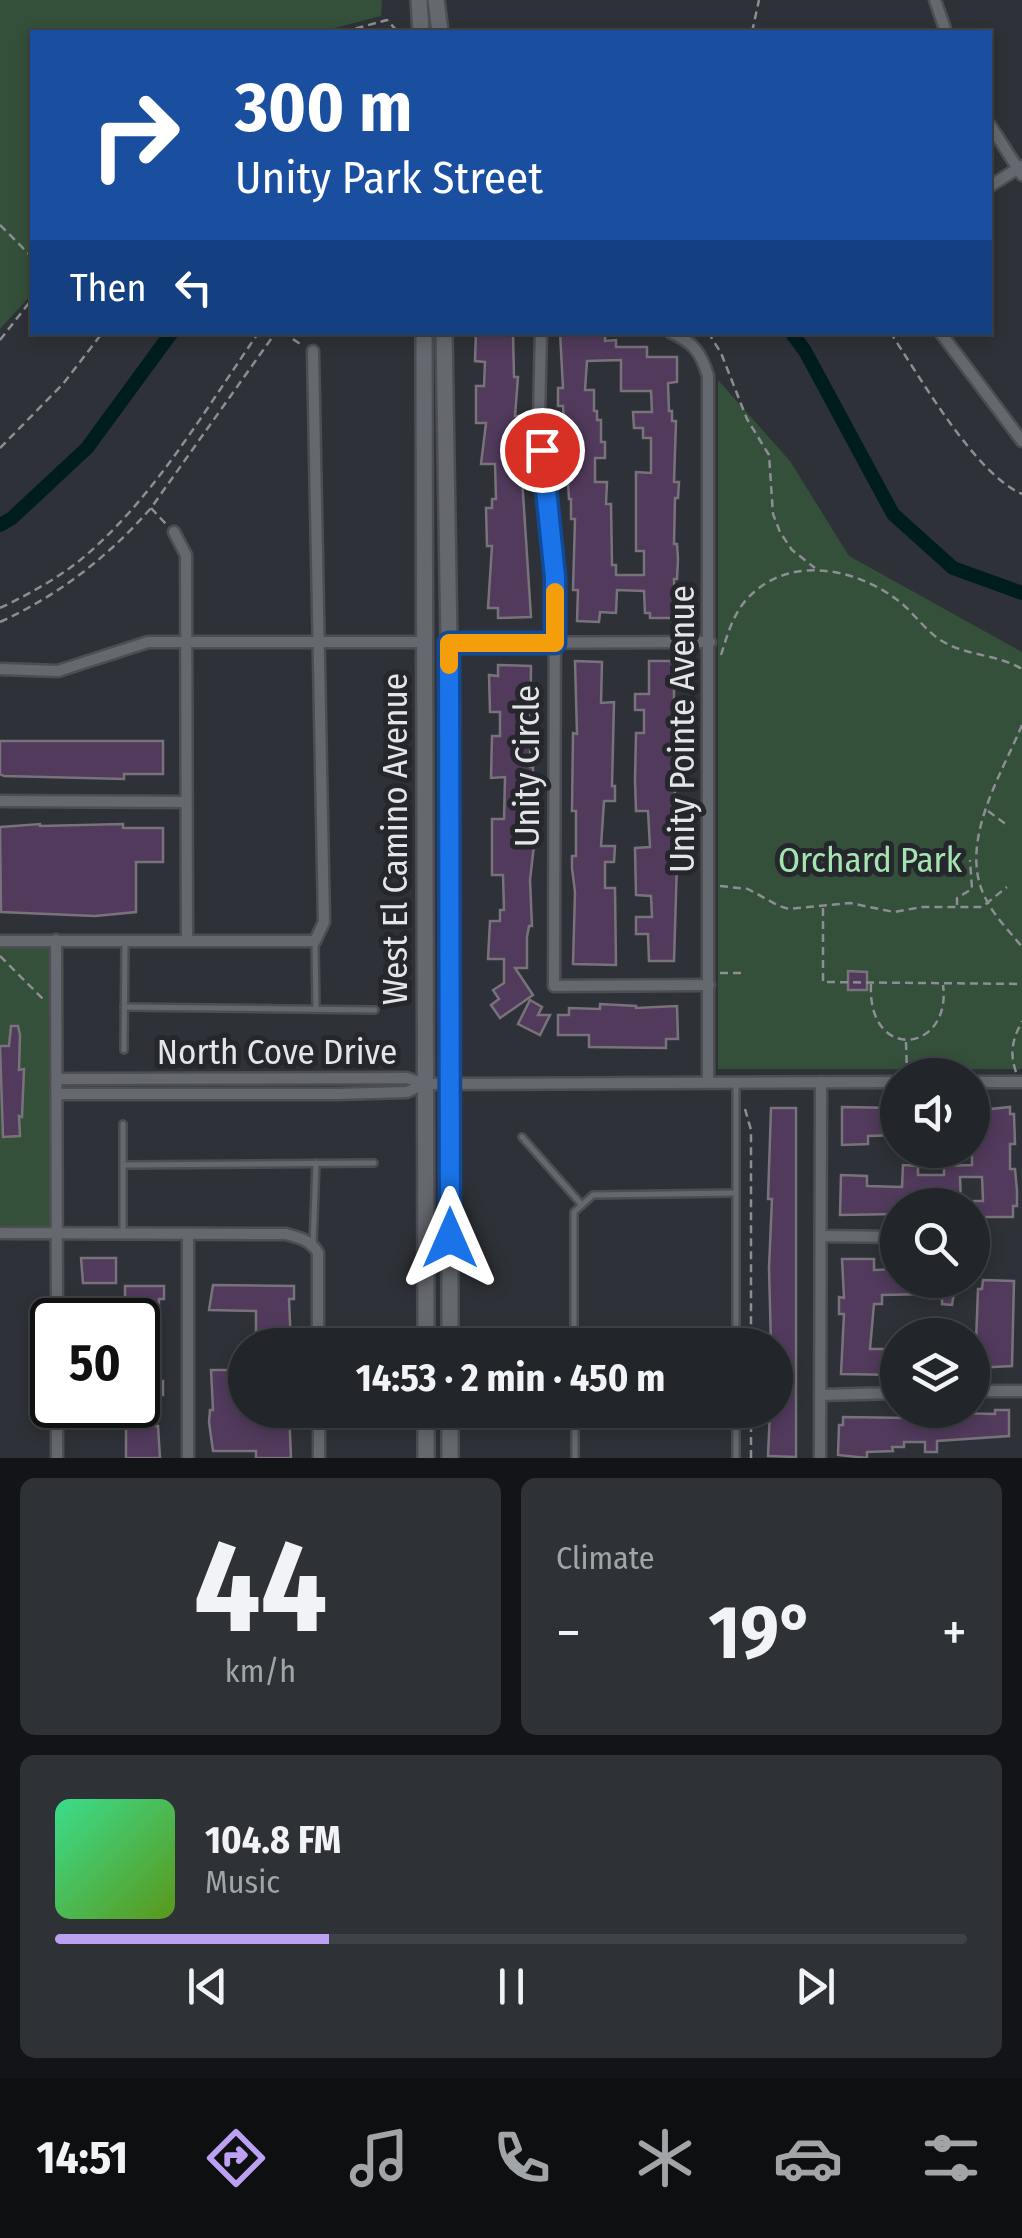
<!DOCTYPE html>
<meta charset="utf-8">
<style>
body{margin:0;font-family:"Fira Sans Condensed",sans-serif;background:#2e3135;color:#f1f3f6;height:100vh;display:flex;flex-direction:column;font-size:38px;white-space:nowrap}
*{box-sizing:border-box;margin:0}
p{font-size:32px;color:#a2a5a8}
.icon{flex:none;width:55px;height:55px;fill:none;stroke:currentColor;stroke-width:2;stroke-linecap:round;stroke-linejoin:round}
.map{position:relative;height:1458px;overflow:hidden}
.panel{display:flex;flex-direction:column;gap:20px;padding:20px;background:#131417;flex:1}
.panel>*{flex:none}
.top-card{position:absolute;left:30px;top:30px;width:962px;height:305px;border-radius:0px;box-shadow:0 5px 15px #0003,0 0 0 2px #3f4246;background:#1a4fa0;color:#fff;overflow:hidden}
.fabs{position:absolute;left:880px;top:1058px;display:grid;gap:20px}
.fabs a{display:grid;place-items:center;width:110px;height:110px;border-radius:50%;background:#222529;box-shadow:0 5px 15px #0003,0 0 0 2px #3f4246;font-size:50px}
.speed{position:absolute;left:30px;top:1298px;display:flex;gap:20px;font-size:50px;font-weight:700;text-align:center}
.speed>*{display:grid;place-content:center;width:130px;height:130px;border-radius:50%;background:#222529;box-shadow:0 5px 15px #0003,0 0 0 2px #3f4246;line-height:1}
.speed .limit{border:5px solid #111;border-radius:15px;background:#fff;color:#111}
.pin{position:absolute;display:grid;place-items:center;width:85px;height:85px;color:#fff;margin:-42px;border:5px solid #fff;border-radius:50%;box-shadow:0 2px 10px #0007}
.me{position:absolute;width:110px;margin:-55px;rotate:0deg;stroke-linejoin:round;filter:drop-shadow(0 0 8px #0008)}
.turn{display:flex;align-items:center;gap:35px;height:210px;padding:0 40px;font-size:45px}
.turn .icon{width:130px;height:130px;stroke-width:2.5}
.turn b{display:block;font-size:70px;line-height:85px}
.then{display:flex;align-items:center;height:95px;padding:0 40px;background:#0003;gap:20px;font-size:38px}
.big{font-size:75px;font-weight:700;line-height:1.1}
.panel .card{flex:1;display:flex;flex-direction:column;justify-content:center;gap:15px;min-width:0;padding:0 35px;border-radius:15px;background:#2e3135}
.panel .dial{align-items:center;gap:0}
.dial b{font-size:130px;line-height:1}
.song{display:flex;align-items:center;gap:30px}
.cover{width:120px;height:120px;border-radius:15px;background:linear-gradient(135deg,hsl(150 70% 55%),hsl(90 70% 35%))}
.played{height:10px;border-radius:5px;background:linear-gradient(90deg,#bca0f2 30%,#3f4246 30%)}
.keys{display:flex;justify-content:space-around;direction:ltr}
.heat{display:flex;justify-content:space-between;align-items:center;font-size:55px;direction:ltr}
.panel .tiles{flex:1;display:grid;gap:20px;grid-template-columns:1fr 1fr}
.card:last-child{grid-column:span 2}
.trip{position:absolute;left:228px;top:1328px;width:565px;height:100px;border-radius:50px;background:#222529;box-shadow:0 5px 15px #0003,0 0 0 2px #3f4246;font-weight:700;line-height:100px;text-align:center}
.dock{display:flex;height:160px;justify-content:space-around;align-items:center;background:#0e0f10;color:#a2a5a8}
.dock .icon{width:70px;height:70px}
.dock .current{color:#bca0f2}
.dock b{font-size:45px;color:#f1f3f6}
.map>svg:first-child{display:block}
.green{fill:#344f3a}
.lines{fill:none;stroke-linecap:round;stroke-linejoin:round}
.canal{stroke:#001d1e;stroke-width:14}
.building{fill:#513a5c;stroke:#78737a;stroke-width:2.5;fill-rule:evenodd}
.service-casing{stroke:#4c4e53;stroke-width:10}
.minor-casing{stroke:#4c4e53;stroke-width:15}
.secondary-casing{stroke:#4c4e53;stroke-width:20}
.path{stroke:#8c8e93;stroke-width:2.5;stroke-dasharray:8 5;stroke-linecap:butt}
.service{stroke:#65686f;stroke-width:5}
.minor{stroke:#65686f;stroke-width:10}
.secondary{stroke:#65686f;stroke-width:15}
.route-casing{stroke:#114b97;stroke-width:25}
.route{stroke:#1a73e8;stroke-width:18}
.slow{stroke:#f59e0b;stroke-width:18}
.labels{text-anchor:middle;stroke-width:10;stroke-linejoin:round;paint-order:stroke}
.street-label{font-size:35px;fill:#e4e5e9;stroke:#25272d}
.park-label{font-size:35px;fill:#a5e3b1;stroke:#25272d}
</style>
<div class="map">
<svg width="1022" height="1458" viewBox="0 0 1022 1458">
<rect width="100%" height="100%" fill="#2e3137"/>
<!-- green -->
<g class="green">
<path d="M0 0H382L381 16 319 32H32V294L0 329Z"/>
<path d="M718 380 790 461 849 556 1022 652V1069H718Z"/>
<path d="M56 940V1232L0 1230V941Z"/>
</g>
<g class="lines">
<!-- canal -->
<g class="canal">
<path d="M791 332 805 351 893 514 953 568 1022 593"/>
<path d="M0 525 12 518 87 448 172 332"/>
</g>
</g>
<!-- building -->
<g class="building">
<path d="M476 332H513L514 377H518L515 416H518L531 617 498 618V608H488L492 546H487L486 508H492V499H496L495 464H481L486 423H476V386H484L485 362 475 361Z"/>
<path d="M560 332 605 334V341L616 340V347H647V357H677V382L668 383 669 411H672V421H676L674 482H679L678 498H675L674 544H677L678 559 677 579H674L675 618H650V613H645L644 591 617 590 616 613 600 612 599 622 577 621 578 590H573L575 519H571V499H569L563 406H558V388H563ZM621 360V391H651L652 412H633L634 428H643V438H651V473L636 472V551H644V575H616V565H612L611 504H606L607 482H595V458H605V442H601V420H597V411H594V390H585L587 361Z"/>
<path d="M575 661 602 662 601 703 614 702 612 786H615V801H604L601 846H615L614 862H605V888H615L616 965 573 964 575 892 572 868V856H576V811H572L573 733 577 734Z"/>
<path d="M649 661H674V764H678L673 811 677 862 674 961H649L648 934H636V917H652L651 896 636 895 635 848 650 847 648 811H636L635 780 636 733H644V710H635V694H649Z"/>
<path d="M498 665 531 666 530 767H533V782H530L529 817 534 845 530 880 532 926H529L527 937V968H515L533 995 500 1018 491 1005 499 999 493 990 504 983V959H488L490 921H500V910H504L503 875H492V819H504L505 777 491 778 492 736H500V712H490L489 675 498 676Z"/>
<path d="M0 741H163V774H124V779L4 776 0 774Z"/>
<path d="M40 824V826L123 824V828H163V862H136V912L95 916 1 912 0 827Z"/>
<path d="M848 971 867 972V990H848Z"/>
<path d="M530 1000 542 1007 538 1015H550L540 1035 518 1024Z"/>
<path d="M600 1004 636 1006V1008L677 1006 678 1039H666V1048L589 1047V1035H558V1015H569V1008L600 1009Z"/>
<path d="M11 1026H18L20 1035 19 1070 24 1069 22 1117 19 1116 20 1136 3 1137 0 1046H9Z"/>
<path d="M842 1107 898 1108V1135L868 1136V1144L842 1145Z"/>
<path d="M1010 1107V1114H1014L1015 1144H1010V1169H1015L1017 1191V1206H1013V1217H974V1201H983L982 1177H960L961 1204 897 1205V1214L840 1215 841 1175 867 1176V1186L902 1187 903 1165 918 1166V1175H944V1166L972 1165V1111Z"/>
<path d="M771 1108H796V1457L768 1456 770 1410H775V1345H771L769 1268 772 1199H768Z"/>
<path d="M81 1258H116V1283H83Z"/>
<path d="M842 1259H874V1270L898 1269V1280H956L952 1305 942 1304V1296L930 1294 882 1295V1304H874L870 1349H898V1375L841 1374 844 1314H839V1297L844 1298Z"/>
<path d="M983 1280 1014 1281 1012 1366 975 1368 978 1289H982Z"/>
<path d="M213 1285 294 1286V1299H289L291 1345H256V1311L209 1310Z"/>
<path d="M125 1286H164V1299H159V1311H125Z"/>
<path d="M138 1370H158V1381H163V1395H138Z"/>
<path d="M211 1370H245V1410H289L291 1458H256V1451H213L209 1422 210 1410H213Z"/>
<rect x="82" y="1405" width="34" height="18"/>
<path d="M995 1410H1009V1436L937 1441V1452H925V1442H904V1447H892L893 1451 867 1452V1458L838 1455 839 1425H843V1417L911 1418V1412L995 1414Z"/>
<path d="M126 1426H158L160 1458H126Z"/>
</g>
<g class="lines">
<defs>
<g id="service">
<path d="M315 942 316 1009"/>
<path d="M124 1007 375 1010"/>
<path d="M124 1050 125 943"/>
<path d="M522 1137 582 1205"/>
<path d="M123 1165 374 1163"/>
<path d="M123 1233V1124"/>
<path d="M313 1245 316 1163"/>
<path d="M574 1345V1212L593 1195 736 1193"/>
<path d="M736 1345V1083"/>
<path d="M575 1410V1458"/>
<path d="M736 1410V1458"/>
</g>
<g id="minor">
<path d="M935 0 946 32"/>
<path d="M990 125 1022 175"/>
<path d="M990 186 1022 166"/>
<path d="M541 332 539 417 555 577 554 986 709 985"/>
<path d="M670 332C693 342 701 352 708 376V1082"/>
<path d="M940 332 1022 441"/>
<path d="M174 532 186 555 187 940"/>
<path d="M449 643 710 642"/>
<path d="M0 669 58 671 148 642H425"/>
<path d="M0 801 186 802"/>
<path d="M56 940 57 1320"/>
<path d="M0 941H315L324 922 313 351"/>
<path d="M59 1079 407 1078 425 1084 898 1082"/>
<path d="M972 1082H1022"/>
<path d="M58 1094H338L407 1092 424 1084"/>
<path d="M0 1233 286 1234C300 1238 311 1240 318 1253V1345"/>
<path d="M188 1234V1458"/>
<path d="M821 1236 898 1237"/>
<path d="M972 1391H1022"/>
<path d="M820 1395 898 1393"/>
<path d="M57 1405V1458"/>
<path d="M319 1410V1458"/>
<path d="M820 1458 821 1082"/>
</g>
<g id="secondary">
<path d="M419 0 421 32"/>
<path d="M436 0 440 32"/>
<path d="M424 332 426 1345"/>
<path d="M444 332 449 643 450 1345"/>
<path d="M426 1410V1458"/>
<path d="M450 1410V1458"/>
</g>
</defs>
<!-- service casing -->
<use href="#service" class="service-casing"/>
<!-- minor casing -->
<use href="#minor" class="minor-casing"/>
<!-- secondary casing -->
<use href="#secondary" class="secondary-casing"/>
<!-- path -->
<g class="path">
<path d="M343 32 387 20 398 32"/>
<path d="M752 32 759 0"/>
<path d="M0 225 32 257"/>
<path d="M282 332 302 345"/>
<path d="M708 332 721 353 747 419 769 455 773 514 780 532 792 550 815 568"/>
<path d="M890 332C920 377 975 474 1022 494"/>
<path d="M0 340 32 299"/>
<path d="M0 448 63 384 103 332"/>
<path d="M151 508 166 524"/>
<path d="M0 608C27 595 55 580 79 561 152 502 206 408 259 332"/>
<path d="M0 622C59 595 108 557 151 508L276 332"/>
<path d="M721 655C727 636 733 614 747 599 787 555 853 567 896 599 913 611 924 630 942 641 966 656 997 654 1022 669"/>
<path d="M1022 725C1000 778 955 847 988 903 997 919 1011 933 1022 947"/>
<path d="M988 811 1007 825"/>
<path d="M720 886 748 889 779 906 789 909 850 903 894 912 922 907H982L1007 887"/>
<path d="M957 905V898L972 889 970 860"/>
<path d="M823 908V982L1022 984"/>
<path d="M0 956 45 1001"/>
<path d="M720 973H743"/>
<path d="M871 984C867 1063 952 1053 943 985"/>
<path d="M906 1042 907 1074"/>
<path d="M1016 1072C1009 1052 1013 1039 1022 1021"/>
<path d="M745 1109 751 1130V1345"/>
<path d="M751 1458V1410"/>
</g>
<!-- service -->
<use href="#service" class="service"/>
<!-- minor -->
<use href="#minor" class="minor"/>
<!-- secondary -->
<use href="#secondary" class="secondary"/>
</g>
<g class="lines">
<defs>
<path id="route" d="M450 1238 449 643H555V577L542 450"/>
</defs>
<!-- route casing -->
<use href="#route" class="route-casing"/>
<!-- route -->
<use href="#route" class="route"/>
<!-- slow -->
<path class="slow" d="M449 665V643H555V592"/>
</g>
<g class="labels">
<!-- street labels -->
<g class="street-label">
<text transform="translate(682 729) rotate(-90)" y="12">Unity Pointe Avenue</text>
<text transform="translate(527 766) rotate(-90)" y="12">Unity Circle</text>
<text transform="translate(395 839) rotate(-90)" y="12">West El Camino Avenue</text>
<text x="277" y="1064">North Cove Drive</text>
</g>
<!-- park labels -->
<g class="park-label">
<text x="870" y="872">Orchard Park</text>
</g>
</g>
</svg>
<div class="fabs">
<a><svg class="icon" aria-label="sound" viewBox="0 0 24 24"><path d="M4 9h4l5-4v14l-5-4H4zM17 9q2 3 0 6"/></svg></a>
<a><svg class="icon" aria-label="search" viewBox="0 0 24 24"><circle cx="10" cy="10" r="6"/><path d="M15 15l6 6"/></svg></a>
<a><svg class="icon" aria-label="layers" viewBox="0 0 24 24"><path d="M12 4l9 5-9 5-9-5zM3 14l9 5 9-5"/></svg></a>
</div>
<div class="speed"><div class="limit">50</div></div>
<div class="pin" style="left:542px;top:450px;background:#d93025"><svg class="icon" aria-label="arrive" viewBox="0 0 24 24"><path d="M6 21V4h12l-3 4 3 4H6"/></svg></div>
<svg class="me" style="left:450px;top:1238px" viewBox="-20 -20 40 40"><path d="M0-17L14 15 0 8-14 15z" fill="#1a73e8" stroke="#fff" stroke-width="4"/></svg>
<div class="trip">14:53 · 2 min · 450 m</div>
<div class="top-card">
<div class="turn"><svg class="icon" aria-label="right" viewBox="0 0 24 24"><path d="M7 20v-9h11M14 6l5 5-5 5"/></svg><div><b>300 m</b>Unity Park Street</div></div>
<div class="then">Then<svg class="icon" aria-label="left" viewBox="0 0 24 24"><path d="M17 20v-9H6M10 6l-5 5 5 5"/></svg></div>
</div>
</div>
<section class="panel">
<div class="tiles">
<div class="card dial"><b>44</b><p>km/h</p></div>
<div class="card"><p>Climate</p>
<div class="heat"><a>−</a><b class="big">19°</b><a>+</a></div>
</div>
<div class="card">
<div class="song"><i class="cover"></i><div><b>104.8 FM</b><p>Music</p></div></div>
<div class="played"></div>
<div class="keys"><svg class="icon" aria-label="previous" viewBox="0 0 24 24"><path d="M18 5L8 12l10 7zM5 5v14"/></svg><svg class="icon" aria-label="pause" viewBox="0 0 24 24"><path d="M8 5v14M16 5v14"/></svg><svg class="icon" aria-label="next" viewBox="0 0 24 24"><path d="M6 5l10 7-10 7zM19 5v14"/></svg></div>
</div>
</div>
</section>
<nav class="dock">
<b>14:51</b>
<svg class="icon current" aria-label="directions" viewBox="0 0 24 24"><path d="M12 3l9 9-9 9-9-9zM9 14v-3h6M13 9l2 2-2 2"/></svg>
<svg class="icon" aria-label="music" viewBox="0 0 24 24"><path d="M9 18V5l10-2v13"/><circle cx="6" cy="18" r="3"/><circle cx="16" cy="16" r="3"/></svg>
<svg class="icon" aria-label="phone" viewBox="0 0 24 24"><path d="M5 4h4l2 5-3 2q2 4 5 5l2-3 5 2v4C11 20 4 13 5 4z"/></svg>
<svg class="icon" aria-label="climate" viewBox="0 0 24 24"><path d="M12 3v18M4 7l16 10M4 17L20 7"/></svg>
<svg class="icon" aria-label="car" viewBox="0 0 24 24"><path d="M5 17H2v-5l4-1 3-4h7l3 4 3 1v5h-3M9 17h6M6 11h13"/><circle cx="7" cy="17" r="2"/><circle cx="17" cy="17" r="2"/></svg>
<svg class="icon" aria-label="filters" viewBox="0 0 24 24"><path d="M4 7h16M4 17h16"/><circle cx="9" cy="7" r="2"/><circle cx="15" cy="17" r="2"/></svg>
</nav>
